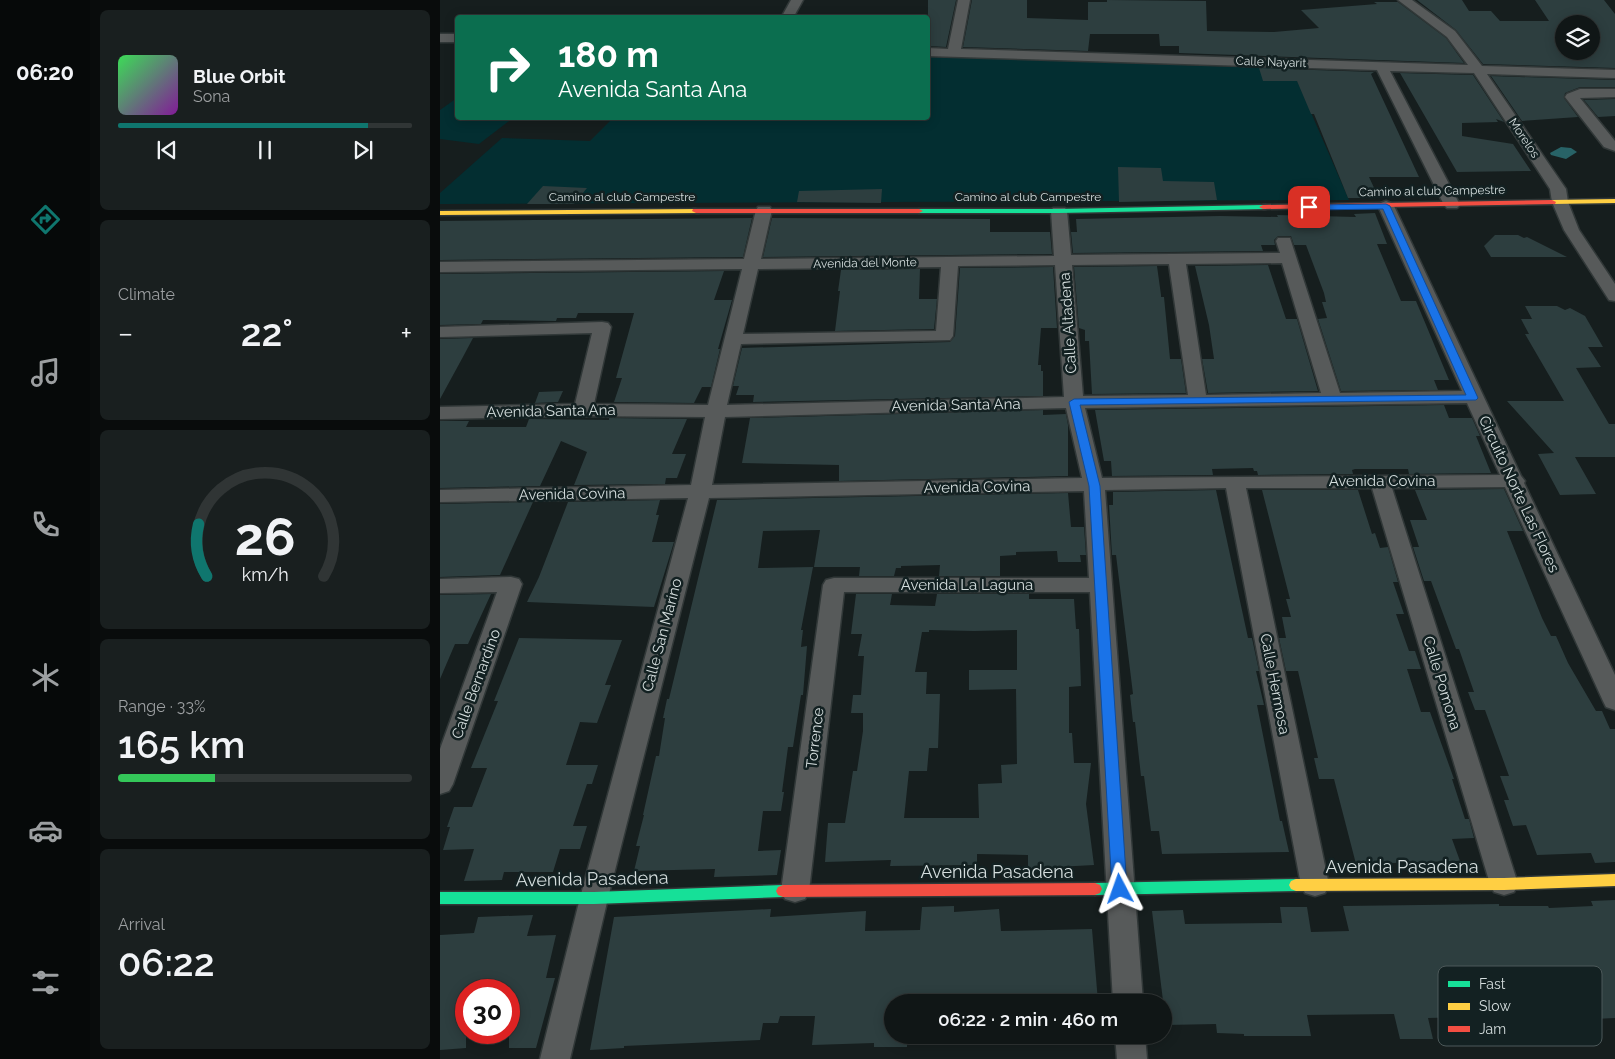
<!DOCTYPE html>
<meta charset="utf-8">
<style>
body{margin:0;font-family:Raleway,sans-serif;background:#191f1f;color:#f1f3f6;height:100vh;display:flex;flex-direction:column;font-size:19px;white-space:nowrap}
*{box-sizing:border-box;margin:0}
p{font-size:16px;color:#9c9fa1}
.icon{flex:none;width:28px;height:28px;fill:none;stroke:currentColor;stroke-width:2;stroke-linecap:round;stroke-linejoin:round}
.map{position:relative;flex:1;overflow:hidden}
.side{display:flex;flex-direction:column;gap:10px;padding:10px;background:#090c0c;width:350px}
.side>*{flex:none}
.guide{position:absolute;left:15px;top:15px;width:475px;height:105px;border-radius:5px;box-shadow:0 2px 12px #0003,0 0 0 1px #303535;background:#0b6e4f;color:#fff;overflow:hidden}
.tools{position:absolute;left:1115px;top:15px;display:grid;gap:10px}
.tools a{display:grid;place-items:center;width:45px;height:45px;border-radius:50%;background:#101616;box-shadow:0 2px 12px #0003,0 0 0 1px #303535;font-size:25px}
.speed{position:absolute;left:15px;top:979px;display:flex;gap:10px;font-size:25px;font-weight:700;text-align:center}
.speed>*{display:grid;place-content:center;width:65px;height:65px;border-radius:50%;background:#101616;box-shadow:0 2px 12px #0003,0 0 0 1px #303535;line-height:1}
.speed .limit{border:8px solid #d22;background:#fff;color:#111}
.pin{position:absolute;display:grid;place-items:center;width:42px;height:42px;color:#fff;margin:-21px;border-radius:10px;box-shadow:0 2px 8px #0006}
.me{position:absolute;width:55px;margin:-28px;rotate:356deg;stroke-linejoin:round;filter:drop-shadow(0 0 4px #0008)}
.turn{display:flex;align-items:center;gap:18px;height:105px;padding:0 20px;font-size:22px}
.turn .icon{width:65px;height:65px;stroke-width:2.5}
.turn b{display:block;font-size:35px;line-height:42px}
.big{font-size:38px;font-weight:600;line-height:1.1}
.side .card{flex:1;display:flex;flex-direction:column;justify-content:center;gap:8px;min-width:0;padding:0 18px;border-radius:8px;background:#191f1f}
.side .dial{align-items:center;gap:0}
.dial svg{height:130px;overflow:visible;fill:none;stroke:#303535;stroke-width:7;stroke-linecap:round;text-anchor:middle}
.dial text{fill:#f1f3f6;stroke:none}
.song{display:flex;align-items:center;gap:15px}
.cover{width:60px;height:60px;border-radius:8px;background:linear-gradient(135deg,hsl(130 70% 55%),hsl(290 70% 35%))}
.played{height:5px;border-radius:2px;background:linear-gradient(90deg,#0f766e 85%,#303535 85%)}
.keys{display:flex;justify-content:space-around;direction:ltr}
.heat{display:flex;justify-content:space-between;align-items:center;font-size:28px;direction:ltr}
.charge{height:8px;border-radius:4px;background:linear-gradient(90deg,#34c759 33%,#303535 0)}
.trip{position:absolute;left:444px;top:994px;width:288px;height:50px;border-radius:25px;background:#101616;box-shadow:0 2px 12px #0003,0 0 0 1px #303535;font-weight:600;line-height:50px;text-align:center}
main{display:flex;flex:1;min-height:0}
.tabs{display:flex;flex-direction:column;width:90px;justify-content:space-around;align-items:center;background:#060909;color:#9c9fa1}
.tabs .icon{width:35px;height:35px}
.tabs .current{color:#0f766e}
.tabs b{font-size:22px;color:#f1f3f6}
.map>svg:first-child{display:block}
.green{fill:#032e31}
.water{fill:#286367}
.building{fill:#2d3e3f;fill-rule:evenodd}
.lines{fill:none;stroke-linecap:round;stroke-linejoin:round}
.street-casing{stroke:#313838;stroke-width:3}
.fast-casing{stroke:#313838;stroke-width:3}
.slow-casing{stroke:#313838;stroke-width:3}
.jam-casing{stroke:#313838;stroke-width:3}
.street{fill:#575a5a;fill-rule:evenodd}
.fast{fill:#16e098;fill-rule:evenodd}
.slow{fill:#ffcf43;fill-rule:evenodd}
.jam{fill:#f24e42;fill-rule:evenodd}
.route{fill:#1a73e8;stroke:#114b97}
.labels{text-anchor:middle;stroke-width:5;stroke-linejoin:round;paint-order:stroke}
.far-street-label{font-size:12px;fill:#d4dddd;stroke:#132122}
.street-label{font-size:15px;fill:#d4dddd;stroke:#132122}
.near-street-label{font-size:18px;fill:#d4dddd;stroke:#132122}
.key{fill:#132122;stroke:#4d595a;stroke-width:1}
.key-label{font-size:14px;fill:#d4dddd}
</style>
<main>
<nav class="tabs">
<b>06:20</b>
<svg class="icon current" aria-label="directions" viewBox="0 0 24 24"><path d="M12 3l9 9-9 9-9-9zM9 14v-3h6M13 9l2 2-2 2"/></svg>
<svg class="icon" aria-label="music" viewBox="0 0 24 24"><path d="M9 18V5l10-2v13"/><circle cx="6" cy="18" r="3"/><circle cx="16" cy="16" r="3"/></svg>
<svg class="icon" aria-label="phone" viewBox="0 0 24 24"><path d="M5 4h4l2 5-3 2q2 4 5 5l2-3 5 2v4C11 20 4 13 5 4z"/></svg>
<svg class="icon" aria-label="climate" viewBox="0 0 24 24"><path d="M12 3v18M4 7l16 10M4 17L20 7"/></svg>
<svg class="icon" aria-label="car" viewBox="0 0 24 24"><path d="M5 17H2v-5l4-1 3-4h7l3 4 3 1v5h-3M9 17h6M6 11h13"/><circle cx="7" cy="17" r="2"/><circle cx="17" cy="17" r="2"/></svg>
<svg class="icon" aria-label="filters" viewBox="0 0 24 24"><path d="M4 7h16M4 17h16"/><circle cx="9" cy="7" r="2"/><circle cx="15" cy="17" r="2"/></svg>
</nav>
<section class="side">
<div class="card">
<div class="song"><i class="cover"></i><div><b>Blue Orbit</b><p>Sona</p></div></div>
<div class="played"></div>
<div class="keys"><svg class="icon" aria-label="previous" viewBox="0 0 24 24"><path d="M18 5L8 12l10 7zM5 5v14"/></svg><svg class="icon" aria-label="pause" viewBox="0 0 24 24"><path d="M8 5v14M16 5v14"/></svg><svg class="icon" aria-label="next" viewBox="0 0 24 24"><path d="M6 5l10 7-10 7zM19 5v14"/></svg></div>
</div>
<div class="card"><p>Climate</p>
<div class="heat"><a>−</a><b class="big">22°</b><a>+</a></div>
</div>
<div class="card dial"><svg viewBox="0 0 100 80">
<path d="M14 69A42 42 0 1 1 86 69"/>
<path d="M14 69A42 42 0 0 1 9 37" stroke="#0f766e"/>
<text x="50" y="56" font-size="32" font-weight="700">26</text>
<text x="50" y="72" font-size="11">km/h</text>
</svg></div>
<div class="card"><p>Range · 33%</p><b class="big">165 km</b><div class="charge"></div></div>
<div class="card"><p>Arrival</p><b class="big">06:22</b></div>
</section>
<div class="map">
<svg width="1175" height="1059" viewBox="0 0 1175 1059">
<rect width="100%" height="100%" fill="#161e1e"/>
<!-- green -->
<g class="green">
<path d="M488 56 852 69 909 200 0 204V193L62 138 150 141 173 118H488Z"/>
<path d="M17 98 18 118H73L39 144 0 139V110Z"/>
</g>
<!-- water -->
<path class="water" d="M1121 147 1131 148 1137 152 1126 159 1111 155 1110 153Z"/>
<!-- building -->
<g class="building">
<path d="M488 0H516L506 47 488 46Z"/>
<path d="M532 0H587V18L648 20V2H667V0L766 1 767 31 834 32 879 28 861 10 937 4 934 2H958L1006 38 1024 63 739 53V46H720L719 34H650L648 51 523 47Z"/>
<path d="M977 0H1022L1029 11H1051L1060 21H1109L1095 0H1164L1175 14V68L1043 64 1016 30ZM1124 24H1151V51H1124Z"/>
<path d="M819 68 934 72 931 74 979 177H929L936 192H926L928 198H908L874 114H871L857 81H823Z"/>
<path d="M960 73 1033 75 1064 122 1056 119 1058 122 1022 123V136L1073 144 1091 171 1017 172Z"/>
<path d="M1051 76 1175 80V87H1140L1125 93 1124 98 1138 117 1082 121Z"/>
<path d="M1175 99V116L1158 117 1144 100Z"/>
<path d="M678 167 721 168 723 181 774 182 777 200 679 202Z"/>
<path d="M103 186 147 188 134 204H87Z"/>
<path d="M442 189 441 203 357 202 359 191Z"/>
<path d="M935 213 947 244H937L958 294 961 301H976L1009 380H994L998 390 901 391 878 319 887 318 882 302H886L884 293 866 245H854L851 236H838L834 240 835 245H821L823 251 633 253 631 232H637L636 219 780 216 838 217 837 215 916 217 914 214Z"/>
<path d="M312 218 303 257 0 260V221Z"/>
<path d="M332 218 550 219V232H610L612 254 323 257Z"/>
<path d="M1055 235H1078L1084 238 1087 237 1127 257H1051L1044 246Z"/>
<path d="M828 265 846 319H857L878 391 768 393 762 359H774L769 325 755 266Z"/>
<path d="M717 266 721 295V297H724L730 359H741L746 393 652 394 649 341H645V330L639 328 634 267Z"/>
<path d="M613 267 617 328H601L598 365H601V371H603V396L313 402 314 395H296L299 386H293L302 348 510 342 515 336 520 268Z"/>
<path d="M480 269 479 299H497L494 329 395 331 400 291H398L401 270Z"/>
<path d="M284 271 274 300H292L278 349H280L271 387H262L254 403 174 402 182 378H176L194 313H138L136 318H117L116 321 43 320 41 324 0 325V274Z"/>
<path d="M1085 306H1117L1125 310 1130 308 1145 316 1163 347H1148L1161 367 1136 368 1169 424H1175V457H1135L1156 494 1120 495 1098 454 1114 453 1067 401H1124L1085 334H1089L1081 319H1092Z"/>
<path d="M33 338 24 355 0 399V339Z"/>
<path d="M123 391 118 402 95 403 99 392Z"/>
<path d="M1004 405 1009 418H1032L1040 436H1036L1051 473 969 474 968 469H915L912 470 913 474 818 475 817 471H814L813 468 772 469 773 475 672 476 671 461H664L655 410Z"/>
<path d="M603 410V415L626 414 628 425V476L399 481V465L302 463 310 418Z"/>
<path d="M169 418 247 419 232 454H246L237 478H226L225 484 134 485 147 452 121 441 100 486 0 488V421H29L26 427H86L89 419 169 420Z"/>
<path d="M1064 489 1083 531H1067L1102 618 1111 636H1116L1128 663 1156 711H1162L1170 729H1175V862L1155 863 1151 853 1097 855 1086 825 1073 826 1064 800H1069L1060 776H1069L1045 710H1035L1028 692H1034L1019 649H1016L991 581H984L973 547H979L970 520H987L975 490Z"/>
<path d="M776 490 808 638H812L819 671H816L824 705H817L840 821H842L849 852 722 854 719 831H711L704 776H701L695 722H693L690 695 693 694 676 555H672L669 505H673V492Z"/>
<path d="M822 490H918L932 534 935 533 940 548 948 547 958 582H953L964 614H956L969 651H975L981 669H967L981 712H990L1014 779H1012L1025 819H1029L1034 838 1012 839 1020 861 916 864 894 779H879L874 758H878L858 671H846L839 638H846L842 617H851L846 599H850Z"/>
<path d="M628 493 631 527H644L646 555H640L641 562H618L617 551 576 552V555L560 556V576H499L500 565 461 566V568H456L454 576H419L420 567H374L380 530 323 531 318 568 373 567 361 630H363L361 647 367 646 363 695H361L353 747H348L342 792H344L341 811H323L318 851 341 850 337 875 274 877 275 869 194 871 200 846H196L204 815H203L216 756H219L225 718H223L227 699H229L277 500Z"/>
<path d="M220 500 216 515H219L212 542H234L214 607 87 602 99 577 128 502Z"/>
<path d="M93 502 60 575 0 577V504Z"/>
<path d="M51 594 28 644H15L0 679V595Z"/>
<path d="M416 594H452L450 605 495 606 497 594H589V599H634L636 629H639L641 686 629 687V733H632L634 763H651L646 804 654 865 617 867 618 872H588V855L537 854V865L450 866 451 860 385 862 388 823H405L413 771H417L423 731V713H411L413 695H421L424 656H418L422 634H411ZM489 630 534 631 577 630V670H529V690L576 689 577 764 561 765 562 783 538 784 539 818H464L469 771H487L489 748H498L500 694H486L487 672H475L482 632H489Z"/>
<path d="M79 638 182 640 165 685H171L157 723 140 722 126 765H158L152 784H147L133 826H147L140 849H120L113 872H64L62 880 24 881 34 849 3 850 10 827H7L14 807H32L47 768H31L58 701H54Z"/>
<path d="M1175 900V1018L1132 1020 1139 1039H1031L1025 1017 988 1018 993 1039H960L954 1014 867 1015 871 1036H804V1034L777 1033 776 1024 726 1025 712 911 743 910 745 924 842 923 840 907H867L871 932 909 931 903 906 1059 904V906H1108L1109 908 1153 906 1151 901Z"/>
<path d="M514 906V912L559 909 561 931 652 929 658 1002H452V1035H526V1041H467V1047H434V1043L372 1045 375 1016H340L338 1023H323L320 1040 184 1046V1048L150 1050 174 917 331 909 330 917 426 911 425 931 480 930 482 907Z"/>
<path d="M93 915 87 936 116 935 106 978H115L96 1048H69V990H26V1048L0 1050V935L34 933 38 917Z"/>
<path d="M623 1035H660L661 1042 624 1043Z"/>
</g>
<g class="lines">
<defs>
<g id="street">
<path d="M351 0H363L353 18H341Z"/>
<path d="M518 0H530L521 49 1028 65 1007 37 958 0H972L1015 31 1042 66 1175 70V78L1047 74 1126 189 1128 202 1139 230 1175 284V301L1169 300 1124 230 1112 202 1110 189 1034 73 950 71 1020 205 1017 208H1007L1004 205 937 70 488 56V48L508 49Z"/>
<rect x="0" y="34" width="18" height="8"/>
<path d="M1140 89H1175V97L1140 98 1175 141V151L1164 147 1125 97 1127 94Z"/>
<path d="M946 201 951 203 954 206 1081 476 1085 481 1084 483 1175 675V710L1166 707 1163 701 1065 487 952 488 1078 884 1074 892 1064 895 1054 892 1050 884 932 488H806L889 885 885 893 875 896 865 893 861 885 786 488 665 490 703 1002H673L650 592H404L369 891 365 899 355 902 345 899 341 891 383 585 386 580 394 578H649L644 491 269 498 168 898 130 1059H100L140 898 248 498 0 502V490L251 485 265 417 143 416 0 419V407L135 404 152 333 0 337V327L162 322 168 323 171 327 154 404 268 405 302 269 0 272V262L304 259 316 210 318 207H330L332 210 321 259 614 256 611 211 613 208H625L627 211 631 255 840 253 836 241 838 238H850L900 393 1022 391 938 206 941 203ZM842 263 881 393 766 395 746 264ZM729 264 748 395 643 396 632 265ZM615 265 624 397 287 405 301 344 510 340 513 336 518 266ZM501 267 496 331 303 334 318 269ZM1027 403 1060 475 662 478 645 408ZM626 408 642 478 272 485 285 417Z"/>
<path d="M71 577 79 579 82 584 13 784 9 791 0 794V749L57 592 0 593V579Z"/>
<path d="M675 1035H705L707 1059H677Z"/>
</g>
<g id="fast">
<path d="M823 205H826V209L619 213H479L475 211 479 209H619Z"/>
<path d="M856 879 861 881 863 885 861 889 856 891 655 895 650 893 648 889 650 885 655 883Z"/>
<path d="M343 885 348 887 350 891 348 895 343 897 154 904H0V892H154Z"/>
</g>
<g id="slow">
<path d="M1175 199V203L1112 204 1108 202 1112 200Z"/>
<path d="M256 209 260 211 259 213 0 215V211Z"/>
<path d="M1175 874V886L1064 890 856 891 851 889 849 885 851 881 856 879 1064 878Z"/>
</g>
<g id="jam">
<path d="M1112 200 1116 202 1115 204 823 209 819 207 823 205Z"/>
<path d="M253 209H479L483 211 479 213H256L252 211Z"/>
<path d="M655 883 660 885 662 889 660 893 655 895 343 897 338 895 336 891 338 887 343 885Z"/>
</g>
</defs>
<!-- street casing -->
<use href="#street" class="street-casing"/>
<!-- fast casing -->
<use href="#fast" class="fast-casing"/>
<!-- slow casing -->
<use href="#slow" class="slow-casing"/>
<!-- jam casing -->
<use href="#jam" class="jam-casing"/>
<!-- street -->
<use href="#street" class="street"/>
<!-- fast -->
<use href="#fast" class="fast"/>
<!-- slow -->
<use href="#slow" class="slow"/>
<!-- jam -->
<use href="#jam" class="jam"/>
</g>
<!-- route -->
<path class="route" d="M946 204 950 206 1038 398 1036 400 640 405 660 486 687 889 685 894 680 895 675 894 672 889 649 486 629 402 634 399 1026 395 943 209 869 210 865 207 869 205Z"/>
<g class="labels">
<!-- far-street labels -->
<g class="far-street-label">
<text transform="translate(831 62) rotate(2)" y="4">Calle Nayarit</text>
<text transform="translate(1084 138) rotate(56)" y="4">Morelos</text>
<text transform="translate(992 191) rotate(-1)" y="4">Camino al club Campestre</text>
<text x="182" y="201">Camino al club Campestre</text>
<text x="588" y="201">Camino al club Campestre</text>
<text transform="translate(425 263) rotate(-1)" y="4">Avenida del Monte</text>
</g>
<!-- street labels -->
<g class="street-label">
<text transform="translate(628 323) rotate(-94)" y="5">Calle Altadena</text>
<text transform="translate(516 405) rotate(-1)" y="5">Avenida Santa Ana</text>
<text transform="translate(111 411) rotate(-1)" y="5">Avenida Santa Ana</text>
<text x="942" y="486">Avenida Covina</text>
<text transform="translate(537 487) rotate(-1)" y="5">Avenida Covina</text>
<text transform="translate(132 494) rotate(-1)" y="5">Avenida Covina</text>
<text transform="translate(1079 494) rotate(65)" y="5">Circuito Norte Las Flores</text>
<text x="527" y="590">Avenida La Laguna</text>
<text transform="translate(222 635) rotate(-75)" y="5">Calle San Marino</text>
<text transform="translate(1002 683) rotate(73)" y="5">Calle Pomona</text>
<text transform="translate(36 684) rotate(-70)" y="5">Calle Bernardino</text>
<text transform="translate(835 684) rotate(79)" y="5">Calle Hermosa</text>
<text transform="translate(375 738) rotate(-83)" y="5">Torrence</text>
</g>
<!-- near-street labels -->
<g class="near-street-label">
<text x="962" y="873">Avenida Pasadena</text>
<text x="557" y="878">Avenida Pasadena</text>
<text transform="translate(152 879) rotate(-1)" y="6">Avenida Pasadena</text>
</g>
</g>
<!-- legend -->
<rect x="998" y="966" width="164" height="80" rx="8" class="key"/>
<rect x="1008" y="981" width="22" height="6" fill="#16e098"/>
<rect x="1008" y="1003" width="22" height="7" fill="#ffcf43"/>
<rect x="1008" y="1026" width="22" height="6" fill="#f24e42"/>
<g class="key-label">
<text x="1039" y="989">Fast</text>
<text x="1039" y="1011">Slow</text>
<text x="1039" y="1034">Jam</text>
</g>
</svg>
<div class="tools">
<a><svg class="icon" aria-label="layers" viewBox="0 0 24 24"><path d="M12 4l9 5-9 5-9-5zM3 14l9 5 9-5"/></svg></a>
</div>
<div class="speed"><div class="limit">30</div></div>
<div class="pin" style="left:869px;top:207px;background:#d93025"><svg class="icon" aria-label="arrive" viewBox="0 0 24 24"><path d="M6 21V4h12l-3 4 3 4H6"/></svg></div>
<svg class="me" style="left:680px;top:889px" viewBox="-20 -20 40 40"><path d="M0-17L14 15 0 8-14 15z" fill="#1a73e8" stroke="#fff" stroke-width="4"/></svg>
<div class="trip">06:22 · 2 min · 460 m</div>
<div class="guide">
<div class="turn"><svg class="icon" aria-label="right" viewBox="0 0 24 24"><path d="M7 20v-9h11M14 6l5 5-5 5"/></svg><div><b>180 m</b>Avenida Santa Ana</div></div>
</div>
</div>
</main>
